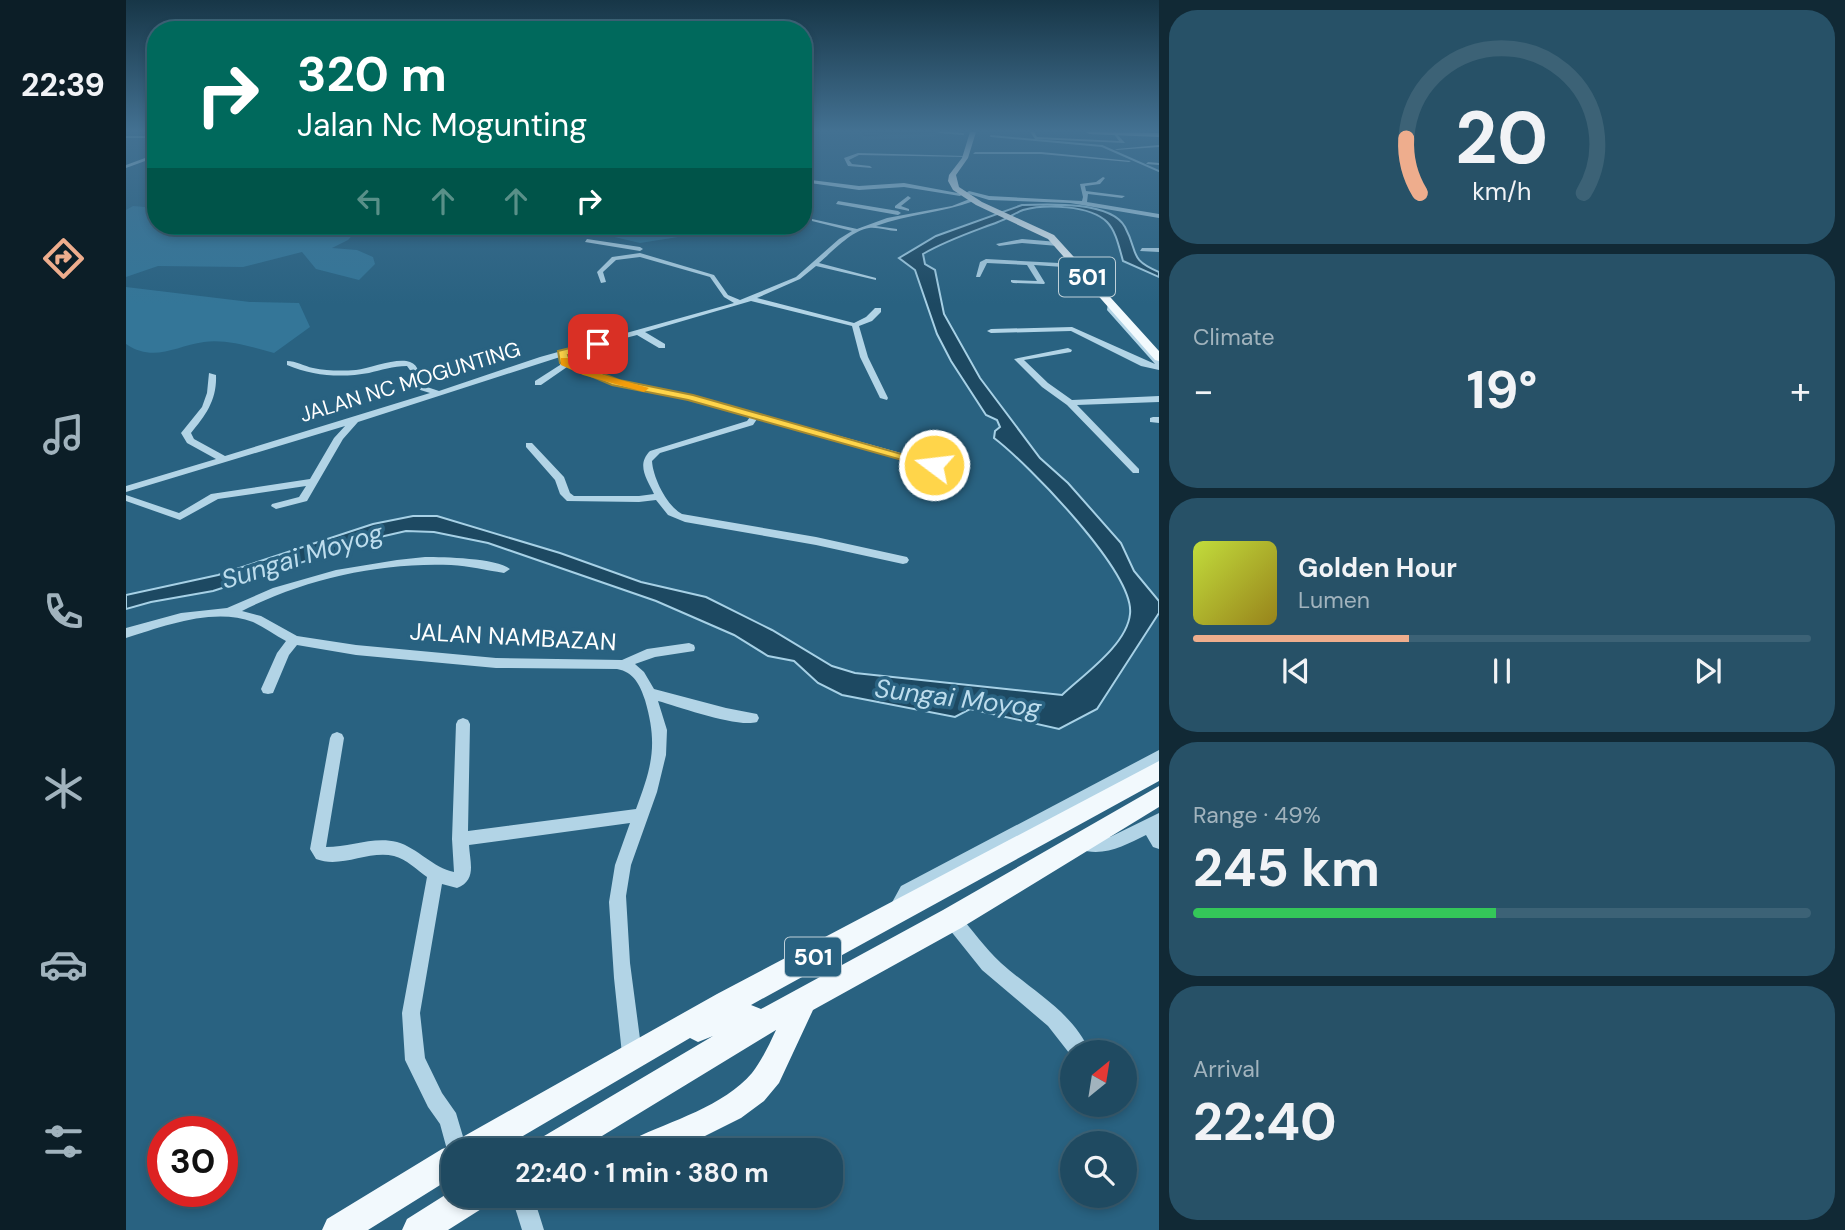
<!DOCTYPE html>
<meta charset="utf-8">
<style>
body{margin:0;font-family:"DM Sans",sans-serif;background:#275167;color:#f1f3f6;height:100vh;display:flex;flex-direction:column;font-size:26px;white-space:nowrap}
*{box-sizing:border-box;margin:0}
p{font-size:23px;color:#a1b3bd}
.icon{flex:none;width:38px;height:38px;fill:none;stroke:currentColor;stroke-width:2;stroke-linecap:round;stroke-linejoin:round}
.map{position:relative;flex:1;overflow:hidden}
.drawer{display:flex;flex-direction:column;gap:10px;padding:10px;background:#112935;width:686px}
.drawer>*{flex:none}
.hud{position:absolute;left:21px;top:21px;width:665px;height:214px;border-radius:28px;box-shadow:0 4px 10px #0003,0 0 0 2px #3c6276;background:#00695c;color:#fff;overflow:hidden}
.needle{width:46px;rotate:30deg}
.buttons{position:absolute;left:934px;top:1040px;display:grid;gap:14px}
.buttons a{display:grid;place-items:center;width:77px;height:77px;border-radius:50%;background:#1f4a61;box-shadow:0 4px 10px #0003,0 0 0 2px #3c6276;font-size:35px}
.speed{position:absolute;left:21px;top:1116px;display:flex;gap:14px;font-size:35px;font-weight:700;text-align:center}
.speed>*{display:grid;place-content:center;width:91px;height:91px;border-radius:50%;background:#1f4a61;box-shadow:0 4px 10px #0003,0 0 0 2px #3c6276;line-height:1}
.speed .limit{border:10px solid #d22;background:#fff;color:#111}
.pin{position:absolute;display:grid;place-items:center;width:60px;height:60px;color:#fff;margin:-30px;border-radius:14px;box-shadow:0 4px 10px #0006}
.me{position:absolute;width:77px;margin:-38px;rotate:285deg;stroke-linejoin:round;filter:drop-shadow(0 0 5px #0008)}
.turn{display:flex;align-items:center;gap:24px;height:147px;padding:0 35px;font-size:32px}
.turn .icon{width:91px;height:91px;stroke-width:2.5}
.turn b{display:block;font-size:49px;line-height:60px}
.lanes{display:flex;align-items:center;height:66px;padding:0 35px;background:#0003;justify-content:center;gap:35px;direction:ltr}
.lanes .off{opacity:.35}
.big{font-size:52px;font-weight:700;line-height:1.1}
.drawer .widget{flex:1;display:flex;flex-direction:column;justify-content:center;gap:10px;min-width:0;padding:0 24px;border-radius:28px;background:#275167}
.drawer .dial{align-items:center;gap:0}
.dial svg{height:182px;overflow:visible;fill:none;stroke:#3c6276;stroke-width:7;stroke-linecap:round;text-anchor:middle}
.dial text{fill:#f1f3f6;stroke:none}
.song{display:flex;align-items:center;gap:21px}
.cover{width:84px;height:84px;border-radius:10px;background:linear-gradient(135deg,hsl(70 70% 55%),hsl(50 70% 35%))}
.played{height:7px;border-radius:4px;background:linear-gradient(90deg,#eead8d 35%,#3c6276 35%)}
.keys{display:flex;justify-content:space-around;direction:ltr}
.heat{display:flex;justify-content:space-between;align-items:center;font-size:38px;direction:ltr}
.charge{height:10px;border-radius:5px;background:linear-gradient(90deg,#34c759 49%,#3c6276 0)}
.trip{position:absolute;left:315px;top:1138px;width:402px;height:70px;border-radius:28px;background:#1f4a61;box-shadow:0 4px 10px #0003,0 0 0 2px #3c6276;font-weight:700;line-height:70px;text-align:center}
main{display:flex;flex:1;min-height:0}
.menu{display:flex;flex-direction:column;width:126px;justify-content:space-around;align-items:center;background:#0c1e27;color:#a1b3bd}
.menu .icon{width:49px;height:49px}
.menu .selected{color:#eead8d}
.menu b{font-size:32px;color:#f1f3f6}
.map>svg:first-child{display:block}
.green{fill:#347698}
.water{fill:#1d4962;stroke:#a7d1e6;stroke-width:2}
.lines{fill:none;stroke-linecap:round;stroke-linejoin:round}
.stream{stroke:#a7d1e6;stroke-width:2}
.minor{fill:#b2d4e6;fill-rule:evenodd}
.major{fill:#f2f9fd;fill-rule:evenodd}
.wall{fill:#326a87}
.building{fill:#3a7b9d;stroke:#29566e;stroke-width:2}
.route{fill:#ffd54a;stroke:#a68a30;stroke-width:2}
.slow{fill:#f59e0b}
.labels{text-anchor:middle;stroke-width:7;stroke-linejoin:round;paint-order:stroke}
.far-street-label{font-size:21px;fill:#fff;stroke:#296281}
.shield{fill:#296281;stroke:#bfd0d9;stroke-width:2}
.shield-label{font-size:23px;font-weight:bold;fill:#fff}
.street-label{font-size:24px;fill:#fff;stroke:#296281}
.water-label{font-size:26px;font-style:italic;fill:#bddded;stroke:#296281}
</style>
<main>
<nav class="menu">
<b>22:39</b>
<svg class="icon selected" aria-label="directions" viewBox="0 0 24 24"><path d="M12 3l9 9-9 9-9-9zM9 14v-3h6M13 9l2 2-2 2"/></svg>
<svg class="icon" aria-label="music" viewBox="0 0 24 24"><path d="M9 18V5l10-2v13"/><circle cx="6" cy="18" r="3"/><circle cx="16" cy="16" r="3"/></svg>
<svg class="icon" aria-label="phone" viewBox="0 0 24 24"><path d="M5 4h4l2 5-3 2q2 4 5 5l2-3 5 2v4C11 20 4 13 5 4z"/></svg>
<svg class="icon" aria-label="climate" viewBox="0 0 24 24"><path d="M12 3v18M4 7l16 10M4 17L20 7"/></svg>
<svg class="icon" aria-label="car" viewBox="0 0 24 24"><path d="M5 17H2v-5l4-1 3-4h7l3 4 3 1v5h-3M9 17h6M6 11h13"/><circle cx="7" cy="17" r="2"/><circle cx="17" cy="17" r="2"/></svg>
<svg class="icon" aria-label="filters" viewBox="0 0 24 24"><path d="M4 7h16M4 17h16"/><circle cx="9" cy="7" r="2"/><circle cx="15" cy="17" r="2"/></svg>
</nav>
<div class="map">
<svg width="1033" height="1230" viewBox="0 0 1033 1230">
<rect width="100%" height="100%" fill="#296281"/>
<!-- green -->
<g class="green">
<path d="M7 206 19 207 24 215H30V226H307L264 234 233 228 222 240 206 248 231 250 247 257 249 264 233 280 190 269 176 252 117 267 32 266 0 277V210Z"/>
<path d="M442 226H579L552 237 514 243Z"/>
<path d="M0 287 124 302 173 303 184 327 148 353C126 347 101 339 78 342 49 346 28 363 0 344Z"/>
</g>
<!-- water -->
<path class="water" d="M896 205C922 204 985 201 999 227 1013 253 1002 259 1033 272V277L997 261C993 247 990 231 981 222 964 205 919 204 897 210 889 213 881 219 872 222 846 232 821 240 797 254L799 264 809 270 818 314 854 378 914 458 942 483 995 543 1008 571 1033 601V613L971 709 933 729 844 709 829 717 716 695 692 683 668 661 642 656 608 635 530 601 362 543 308 532 280 531 254 537 87 591 25 602 0 609V595L92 575 247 524 287 516H311L434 553 515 582 580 597 646 630 706 666 729 673 936 695C957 675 1001 645 1004 614 1009 573 901 463 868 438L869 431 874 427 871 420 860 415 825 361 811 334 789 270 773 258 810 236Z"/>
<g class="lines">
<!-- stream -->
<g class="stream">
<path d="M813 132 837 134"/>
<path d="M865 136 976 146 1033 171"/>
</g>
<!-- minor -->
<g class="minor">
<path d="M904 132H908L911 137 993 141 987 133 989 132 999 143 909 139Z"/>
<rect x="0" y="136" width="30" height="2"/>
<path d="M1033 145V147L989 150 991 149Z"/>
<path d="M849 152H915L1005 161 1003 162 915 154H847Z"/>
<path d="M732 153 839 156 841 157 733 155 723 160 726 164 744 166 746 168 722 166 718 158Z"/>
<path d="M30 154V157L0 168V165Z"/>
<path d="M1022 162 1033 163V165L1020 164Z"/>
<path d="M977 177 979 178 974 184 959 186 960 191 999 196 996 198 962 194 961 202 1033 214V218L944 203 863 200 840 193 843 191 863 196 956 201 957 197 954 184 970 182Z"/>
<path d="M677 179 733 186 778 183 837 194 834 196 778 187 733 190 677 182Z"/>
<path d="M782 196 785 198 775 206 783 209V211L769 208V206Z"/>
<path d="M846 198 848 201C816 213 782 214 750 226L771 229V231C762 231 752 227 743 228 726 230 706 252 693 263L750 278V280L690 266 674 279 631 298 728 323 740 317 749 308H755V312L746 321 733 326 742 357 762 398 761 400 754 398 734 357 726 326 625 301 519 332 539 344V348H533L511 335 488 341 492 350 486 358 479 356 484 350 482 343 440 355 442 361 492 381 566 395 811 463 813 465 808 468 631 419 627 425 534 453 526 461C527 478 541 506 556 514L690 537 781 557 783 560 781 563 777 564 690 545 559 522 542 515 530 500 513 502 441 501 434 494 429 480 400 447V443H406L438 477 444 493 448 496H513L528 494C521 479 510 465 524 451L621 421 624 417 562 399 487 385 441 367 415 385H409V381L434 365V357L232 422 217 439 181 501 150 509 145 506 146 504 173 497 180 486 92 499 54 520 0 501V495L53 513 85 494 184 479 208 438 219 426 0 492V486L90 459 61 443 55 433 76 407 81 393 83 373 90 375C91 400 80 415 65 433L68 439 99 456 304 393 288 388 286 373 281 366C267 366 255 370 243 373 215 378 187 376 161 365V361C170 361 178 366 187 368 201 371 216 371 230 370 244 368 272 357 284 362 293 365 294 376 295 385L313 391 414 357 608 303 598 297 584 277 514 257 490 260 477 272 480 282 475 283 471 272 486 257 514 253 588 275 602 295 614 300 670 277 713 239 726 231 686 221V219L731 229 761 218 826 206Z"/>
<path d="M712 201 772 211 775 213 772 215 710 204Z"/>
<path d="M461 239 514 247 517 249 514 251 459 242Z"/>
<path d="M896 239 932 242 935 244 932 246 896 243 873 246 870 244Z"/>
<path d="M1016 248H1033V252L1014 251Z"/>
<path d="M860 259 952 264 955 266 952 268 908 265 919 283 918 284 887 283 885 282V280L911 281 901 265 861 263 854 277H850L854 262Z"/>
<path d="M982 303H988L993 315 1033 359V370L1015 366 945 331 865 333 861 331 865 329 946 327 1029 364 981 310Z"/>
<path d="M942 348 946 350 945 352 898 360 922 383 946 400 1033 396V402L951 405 1013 469V473H1007L941 405 916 387 888 359Z"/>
<path d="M1027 417H1033V423L1024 422V418Z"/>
<path d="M299 557C318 557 370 558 384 569L378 573C360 570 343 566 325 565 255 562 178 579 116 611L135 616 171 636 230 645 370 658 496 660 521 649 563 643 568 645 569 648 568 651 529 657 509 664 518 672 528 689 600 708 631 714 633 718 631 722C611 728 554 707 532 701L541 730 540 755 531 792 505 865 500 896 504 963 516 1054 513 1061 506 1064 499 1061 496 1054 488 978 483 902 489 865 504 823 343 845C344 863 351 880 331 888L316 884 294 1013 299 1058 316 1093 330 1113 341 1150H327V1159L323 1157 314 1124 302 1107 279 1060 276 1013 301 877C291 870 280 859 268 856 242 850 215 869 190 859L184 849 204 738 206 734 211 732 216 734 218 738 200 847C224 847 248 836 271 842 292 848 307 868 328 872L326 839 330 724 332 720 337 718 342 720 344 724 342 831 510 809C526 766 532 745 519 700 514 685 508 672 491 669L370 668 230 655 171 645 163 655 147 693 142 694 137 693 135 689 151 653 160 641C149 635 138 627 127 622 88 607 38 626 0 638V628L55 613 101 608 147 588 210 570 271 560Z"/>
<path d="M1033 750V763L787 898 778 914 772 916 766 914 763 908 775 886Z"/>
<path d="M1033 813V849L1027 847 1020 835C999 845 977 858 953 849L951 844 953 839 959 837H984Z"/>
<path d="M826 910 832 913C846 930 859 948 875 963 906 991 947 1012 964 1052H947V1058L922 1026 856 970 820 925 817 919 820 913Z"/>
<path d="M385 1195H407L418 1230H396Z"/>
</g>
<!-- major -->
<g class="major">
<path d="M844 132H850L842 158 830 175 833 187 856 202 928 235 1033 351V361L1029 360 922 239 850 205 827 190 822 181 823 175 836 158Z"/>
<path d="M960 132 1033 133V137L963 134Z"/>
<path d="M1033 761V781L625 1005 635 1009 817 910 1033 786V807L835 928 687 1010 653 1083 638 1101 615 1118 551 1150H503L507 1139C545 1121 598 1106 626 1073 636 1060 643 1045 650 1030L453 1150H409L413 1139 587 1036 572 1042 564 1038 373 1150H327V1177L242 1230H196L201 1219 316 1149 327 1145 330 1146 333 1139 591 994Z"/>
<path d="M327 1190V1195H365L360 1206 322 1230H276L281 1219Z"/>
</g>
</g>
<!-- wall -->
<path class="wall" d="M734 132H810L809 137 737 140Z"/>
<!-- building -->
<path class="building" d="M737 132H810L738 135Z"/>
<!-- sky -->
<linearGradient id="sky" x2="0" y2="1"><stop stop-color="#173647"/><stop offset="0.43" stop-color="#437192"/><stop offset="1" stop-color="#437192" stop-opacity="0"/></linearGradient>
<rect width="1033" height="304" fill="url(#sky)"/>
<!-- route -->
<path class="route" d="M472 341 478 344 476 346 442 355 444 361 493 380 567 395 814 465 808 469 562 400 486 385 434 363 432 351Z"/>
<!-- slow -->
<path class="slow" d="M435 358H442L444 361 464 371 523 388 518 392 457 375 435 365Z"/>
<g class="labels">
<!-- far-street labels -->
<g class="far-street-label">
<text transform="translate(284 382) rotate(-17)" y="7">JALAN NC MOGUNTING</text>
</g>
<!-- shield labels -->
<g class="shield">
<rect x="933" y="257.5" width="56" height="39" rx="5"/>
<rect x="659" y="937.5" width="56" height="39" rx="5"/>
</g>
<g class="shield-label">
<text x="961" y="285">501</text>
<text x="687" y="965">501</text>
</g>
<!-- street labels -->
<g class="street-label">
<text transform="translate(387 637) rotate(3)" y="8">JALAN NAMBAZAN</text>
</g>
<!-- water labels -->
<g class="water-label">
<text transform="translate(176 556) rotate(-17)" y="9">Sungai Moyog</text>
<text transform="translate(832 698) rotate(7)" y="9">Sungai Moyog</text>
</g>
</g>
</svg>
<div class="buttons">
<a><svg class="needle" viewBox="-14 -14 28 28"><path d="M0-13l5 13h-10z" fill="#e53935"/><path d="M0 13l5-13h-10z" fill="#a1b3bd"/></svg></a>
<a><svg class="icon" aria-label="search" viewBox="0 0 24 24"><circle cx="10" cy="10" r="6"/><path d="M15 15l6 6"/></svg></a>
</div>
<div class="speed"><div class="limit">30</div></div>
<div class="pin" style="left:472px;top:344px;background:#d93025"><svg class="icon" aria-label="arrive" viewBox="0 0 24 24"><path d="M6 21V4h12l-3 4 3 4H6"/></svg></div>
<svg class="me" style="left:808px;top:465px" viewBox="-20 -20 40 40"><circle r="17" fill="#ffd54a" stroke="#fff" stroke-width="3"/><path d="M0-11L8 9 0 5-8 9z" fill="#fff"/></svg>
<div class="trip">22:40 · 1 min · 380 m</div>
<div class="hud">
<div class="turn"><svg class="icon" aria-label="right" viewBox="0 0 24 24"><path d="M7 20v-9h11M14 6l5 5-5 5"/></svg><div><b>320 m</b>Jalan Nc Mogunting</div></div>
<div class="lanes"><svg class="icon off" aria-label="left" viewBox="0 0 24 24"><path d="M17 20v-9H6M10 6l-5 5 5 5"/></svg><svg class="icon off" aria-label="ahead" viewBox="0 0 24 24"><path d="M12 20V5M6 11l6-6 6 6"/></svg><svg class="icon off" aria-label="ahead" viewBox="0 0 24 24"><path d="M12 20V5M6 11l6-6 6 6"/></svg><svg class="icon" aria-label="right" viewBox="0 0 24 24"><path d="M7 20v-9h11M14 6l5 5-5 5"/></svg></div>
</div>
</div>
<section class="drawer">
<div class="widget dial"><svg viewBox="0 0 100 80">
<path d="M14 69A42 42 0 1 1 86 69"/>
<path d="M14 69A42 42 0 0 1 8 45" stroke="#eead8d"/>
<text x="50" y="56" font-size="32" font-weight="700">20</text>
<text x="50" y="72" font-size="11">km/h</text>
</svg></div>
<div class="widget"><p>Climate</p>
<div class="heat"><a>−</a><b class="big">19°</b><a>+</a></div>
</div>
<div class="widget">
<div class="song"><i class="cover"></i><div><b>Golden Hour</b><p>Lumen</p></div></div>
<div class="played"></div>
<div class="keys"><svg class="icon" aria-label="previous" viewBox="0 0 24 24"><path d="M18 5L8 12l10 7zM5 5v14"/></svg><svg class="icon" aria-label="pause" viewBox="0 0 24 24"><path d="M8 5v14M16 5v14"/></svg><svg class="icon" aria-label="next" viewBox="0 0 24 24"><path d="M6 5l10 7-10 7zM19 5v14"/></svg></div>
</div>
<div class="widget"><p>Range · 49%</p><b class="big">245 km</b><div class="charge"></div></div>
<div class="widget"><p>Arrival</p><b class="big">22:40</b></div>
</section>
</main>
